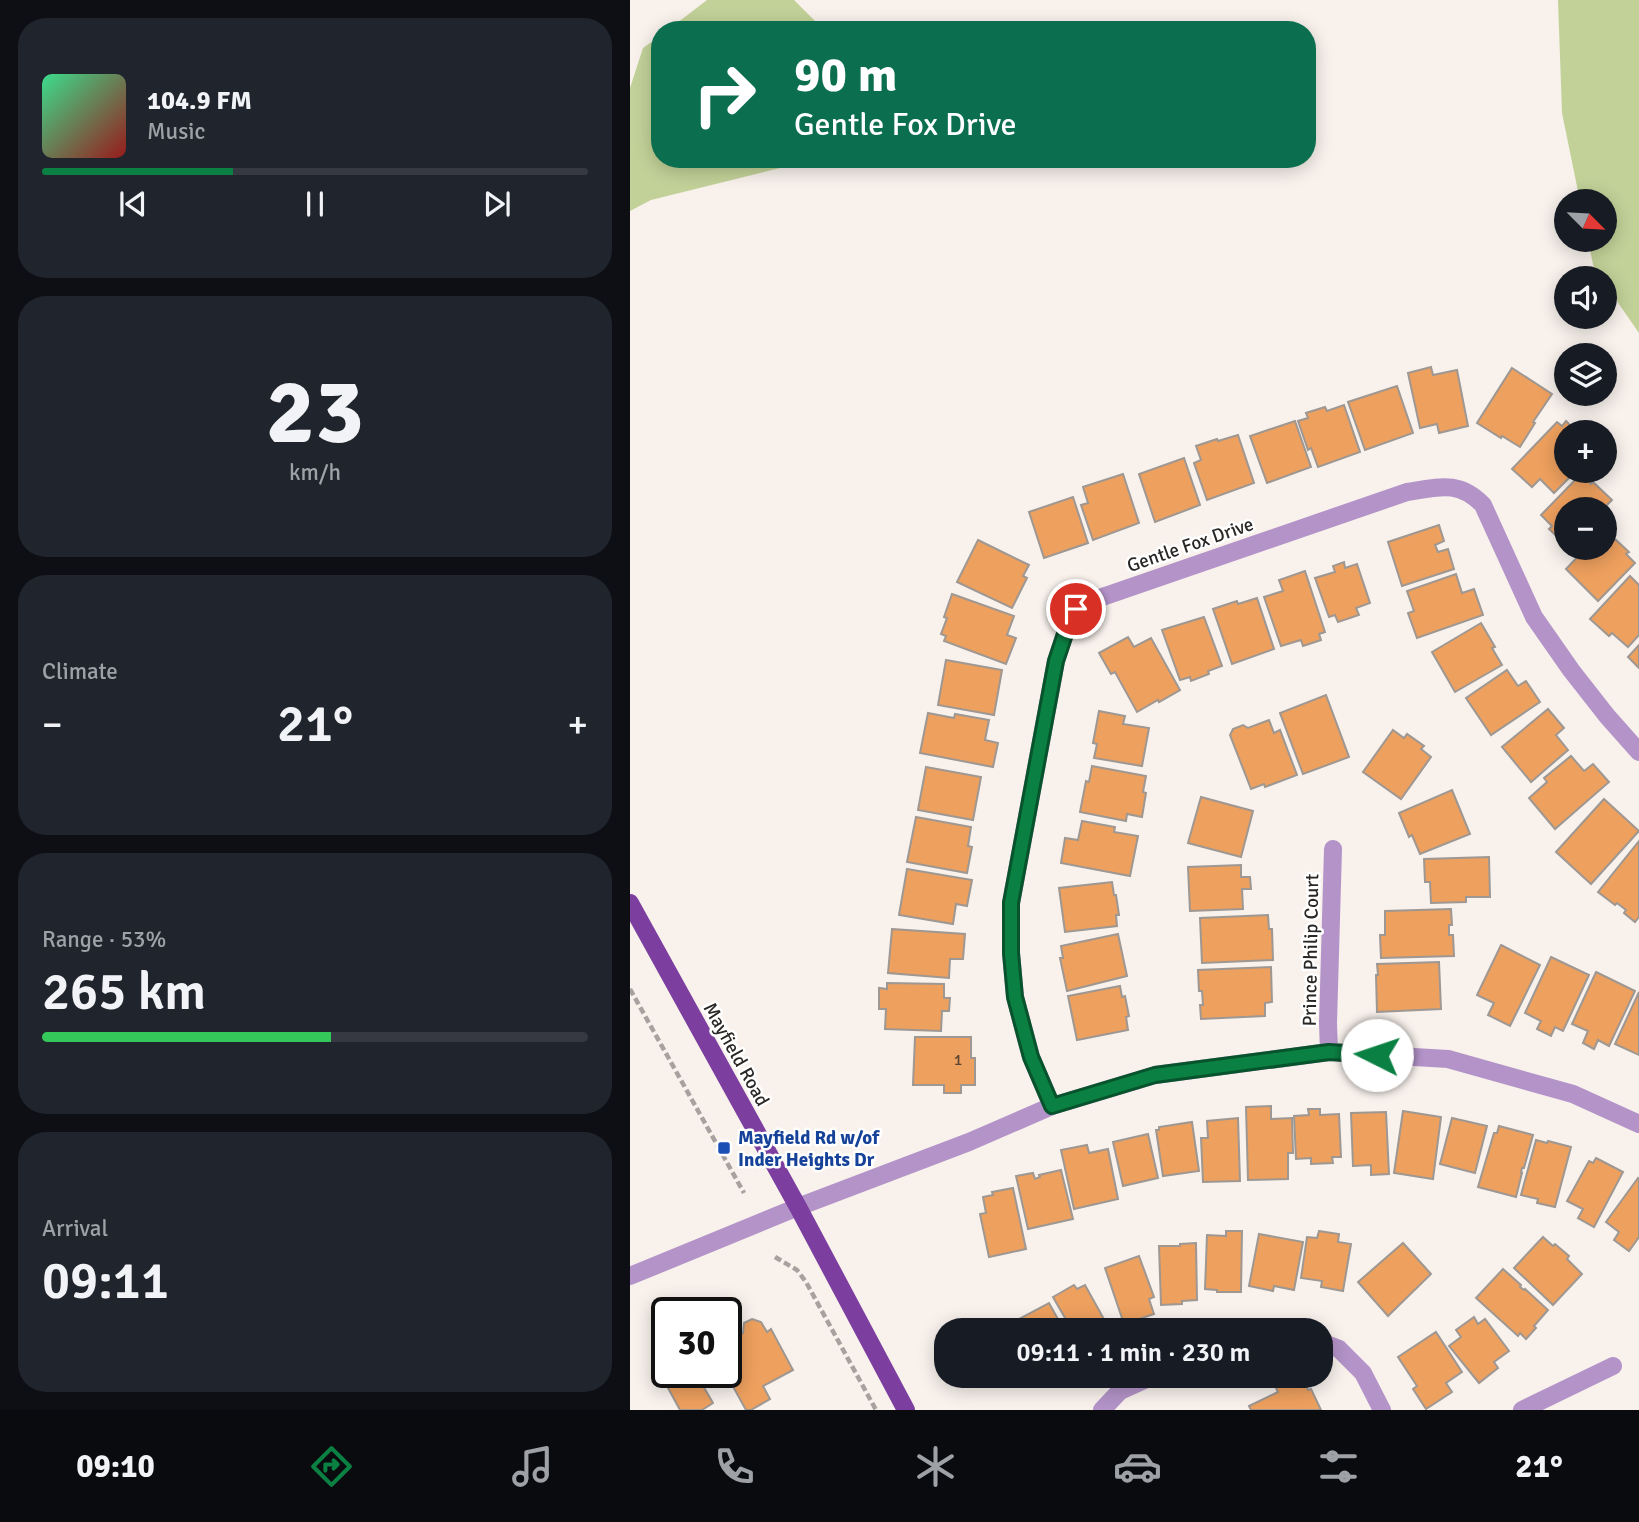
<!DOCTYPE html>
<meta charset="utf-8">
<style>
body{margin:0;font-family:Signika,sans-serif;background:#20242c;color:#f1f3f6;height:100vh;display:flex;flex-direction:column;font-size:26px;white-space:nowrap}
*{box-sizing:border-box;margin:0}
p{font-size:23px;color:#9ea1a6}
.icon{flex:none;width:38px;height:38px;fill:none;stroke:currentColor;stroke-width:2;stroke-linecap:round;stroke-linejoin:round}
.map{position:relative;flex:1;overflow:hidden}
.details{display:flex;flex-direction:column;gap:18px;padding:18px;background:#0d0f14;width:630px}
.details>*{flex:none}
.guide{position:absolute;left:21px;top:21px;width:665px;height:147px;border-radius:28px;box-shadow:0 4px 18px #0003;background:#0b6e4f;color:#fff;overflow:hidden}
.needle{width:46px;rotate:114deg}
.tools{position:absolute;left:924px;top:189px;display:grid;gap:14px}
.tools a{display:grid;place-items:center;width:63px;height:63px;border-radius:50%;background:#171b24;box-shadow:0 4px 18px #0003;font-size:35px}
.speed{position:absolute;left:21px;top:1297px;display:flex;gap:14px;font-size:35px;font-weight:700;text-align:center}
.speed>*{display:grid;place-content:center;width:91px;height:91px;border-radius:50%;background:#171b24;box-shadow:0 4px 18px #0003;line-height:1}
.speed .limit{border:4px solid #111;border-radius:10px;background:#fff;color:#111}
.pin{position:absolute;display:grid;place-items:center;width:60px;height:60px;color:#fff;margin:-30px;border:4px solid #fff;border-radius:50%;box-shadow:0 2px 7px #0007}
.me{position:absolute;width:77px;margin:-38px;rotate:274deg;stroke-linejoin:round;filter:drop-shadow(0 0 5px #0008)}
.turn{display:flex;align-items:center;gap:24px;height:147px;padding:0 28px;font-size:32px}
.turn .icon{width:91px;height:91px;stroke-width:2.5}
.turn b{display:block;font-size:49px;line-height:60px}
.big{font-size:52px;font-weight:600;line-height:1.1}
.details .card{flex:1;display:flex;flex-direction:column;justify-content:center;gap:10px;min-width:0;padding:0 24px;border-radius:28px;background:#20242c}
.details .dial{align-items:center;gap:0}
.dial b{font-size:91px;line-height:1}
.song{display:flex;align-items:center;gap:21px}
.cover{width:84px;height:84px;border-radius:10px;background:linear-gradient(135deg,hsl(150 70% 55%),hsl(0 70% 35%))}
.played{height:7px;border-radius:4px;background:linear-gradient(90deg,#0b8043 35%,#363941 35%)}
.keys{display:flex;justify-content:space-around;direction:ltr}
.heat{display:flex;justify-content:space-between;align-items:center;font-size:38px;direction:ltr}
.charge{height:10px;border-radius:5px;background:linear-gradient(90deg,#34c759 53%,#363941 0)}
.trip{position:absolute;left:304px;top:1318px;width:399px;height:70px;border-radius:28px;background:#171b24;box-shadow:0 4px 18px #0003;font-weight:600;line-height:70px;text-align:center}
.menu{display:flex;height:112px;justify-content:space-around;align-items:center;background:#090b0e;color:#9ea1a6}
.menu .icon{width:49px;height:49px}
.menu .on{color:#0b8043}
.menu b{font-size:32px;color:#f1f3f6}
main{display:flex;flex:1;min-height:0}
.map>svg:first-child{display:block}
.green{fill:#c2d198}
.building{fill:#eea05e;stroke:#9e9792;stroke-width:2}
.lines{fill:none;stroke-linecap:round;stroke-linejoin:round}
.path{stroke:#a7a29f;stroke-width:4.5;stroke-dasharray:7 3.5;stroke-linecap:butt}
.minor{stroke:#b393c8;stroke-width:18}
.major{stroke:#7c3f9f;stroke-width:18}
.route-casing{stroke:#07532c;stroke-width:18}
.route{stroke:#0b8043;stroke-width:12}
.transit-dot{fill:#1a4fb4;stroke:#fff;stroke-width:2.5}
.labels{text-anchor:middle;stroke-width:5;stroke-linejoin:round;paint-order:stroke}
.number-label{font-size:16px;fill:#5a4533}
.street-label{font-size:19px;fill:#292725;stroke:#fff}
.transit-label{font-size:19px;font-weight:bold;fill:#164399;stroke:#fff;text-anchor:start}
</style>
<main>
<section class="details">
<div class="card">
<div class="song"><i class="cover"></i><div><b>104.9 FM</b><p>Music</p></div></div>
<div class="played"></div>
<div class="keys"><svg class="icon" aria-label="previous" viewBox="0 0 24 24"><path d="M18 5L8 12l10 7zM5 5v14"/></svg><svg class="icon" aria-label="pause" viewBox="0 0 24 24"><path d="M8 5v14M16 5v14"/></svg><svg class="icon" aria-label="next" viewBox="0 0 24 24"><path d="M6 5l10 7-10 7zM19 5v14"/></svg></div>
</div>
<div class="card dial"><b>23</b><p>km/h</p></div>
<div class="card"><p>Climate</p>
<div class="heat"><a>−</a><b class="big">21°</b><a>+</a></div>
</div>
<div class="card"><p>Range · 53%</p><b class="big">265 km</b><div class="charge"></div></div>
<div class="card"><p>Arrival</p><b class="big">09:11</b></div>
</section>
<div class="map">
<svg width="1009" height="1410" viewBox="0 0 1009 1410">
<rect width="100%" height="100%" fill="#f8f1ec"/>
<!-- green -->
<g class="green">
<path d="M77 0H164L186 22 191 30H38Z"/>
<path d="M928 0H1009V333L975 284V278H971L964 269 958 240H975V201H950L932 113Z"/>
<path d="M30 36V159H186L21 200 0 211V88L13 48Z"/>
</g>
<!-- building -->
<g class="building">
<path d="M801 367 803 375 827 370 838 426 809 433 807 424 790 428 778 373Z"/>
<path d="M882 368 922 394 903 422 905 423 890 447 872 436 871 438 847 423Z"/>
<path d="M767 386 783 433 735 450 718 402Z"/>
<path d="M714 405 730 452 688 467 681 448 678 450 668 421 678 418 676 413 695 407 697 411Z"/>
<path d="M665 421 681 467 637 483 620 436Z"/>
<path d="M936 421 947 432H936V471H946L924 493 910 479 902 487 882 469 927 422 932 426Z"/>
<path d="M608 435 624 483 577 500 564 463 571 460 566 446 587 439 588 441Z"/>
<path d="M554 458 570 505 525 522 509 474Z"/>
<path d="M493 474 509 523 463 540 451 505 458 503 453 487Z"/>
<path d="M951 474 961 484 963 482 982 500 973 509H936V545L919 529 922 526 911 515Z"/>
<path d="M443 497 458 543 414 558 399 512Z"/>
<path d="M809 525 814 541 805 545 808 552 818 549 824 569 772 586 758 542Z"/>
<path d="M975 533 983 541 985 539 999 552 996 554 1005 563 968 601 936 569 956 548H975Z"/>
<path d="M348 540 399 565 393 576 397 578 382 608 327 582Z"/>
<path d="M714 562 715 568 727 564 740 603 726 608 729 615 708 622 705 615 699 617 685 578 705 572 703 566Z"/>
<path d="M675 571 695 632 689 634 691 640 673 646 671 640 651 646 634 597 653 591 649 580Z"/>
<path d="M826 574 832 593 844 589 853 615 787 638 778 613 784 611 777 591Z"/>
<path d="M1000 576 1009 585V635L998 647 982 633 979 636 960 619Z"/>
<path d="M322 594 384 616 377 635 386 638 376 664 314 641 316 636 311 634 317 618 314 617Z"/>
<path d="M627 598 644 649 602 664 583 609 607 601 608 604Z"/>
<path d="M574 617 592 666 578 671 579 674 561 681 560 677 550 680 532 630Z"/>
<path d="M851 623 865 647 862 648 872 665 825 692 802 652Z"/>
<path d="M498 637 504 647 521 638 550 690 529 702 528 700 507 712 485 672 481 674 469 653Z"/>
<path d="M1009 645V668L998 657Z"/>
<path d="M316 660 372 670 364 715 308 705Z"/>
<path d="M877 670 888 686 896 681 910 702 861 735 836 698Z"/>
<path d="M696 695 719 757 673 774 650 713Z"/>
<path d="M918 709 934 728 926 735 938 750 901 782 872 747Z"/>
<path d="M469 711 495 716 493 724 519 728 512 766 464 758 467 744 463 743Z"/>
<path d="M298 713 324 718 325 714 359 720 355 740 368 743 363 767 290 753Z"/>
<path d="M639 720 644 733 650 730 667 775 635 787 634 784 621 789 600 735 603 729 613 725 618 728Z"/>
<path d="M763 730 774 738 777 734 794 746 791 749 801 757 771 799 733 772Z"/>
<path d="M941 756 954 771 963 764 979 782 925 829 899 798 917 782 914 778Z"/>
<path d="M462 766 516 776 513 792 516 793 512 817 497 814 496 821 450 812 456 781 459 782Z"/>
<path d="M296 767 351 777 343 820 288 810Z"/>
<path d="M822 790 840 834 790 854 782 835 779 837 769 813Z"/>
<path d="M571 797 623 811 611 857 558 843Z"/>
<path d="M974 799 1009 831 961 884 926 852Z"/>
<path d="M286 817 341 827 338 846 342 847 337 873 277 862Z"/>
<path d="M452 821 485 827 484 832 508 836 500 876 431 863 435 838 448 840Z"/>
<path d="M1009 841V917L1005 922 994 913 996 910 987 903 985 905 968 892Z"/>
<path d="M859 857 860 897H836V902L801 903 800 882H795L794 859Z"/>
<path d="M611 865V877H620L621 889H612L613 909 560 911 558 867Z"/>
<path d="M277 869 342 880 337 906 326 904 323 924 269 915Z"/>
<path d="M482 882 484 895H486L489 915H486L487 926 435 932 429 888Z"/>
<path d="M821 909 822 925H819V935H823L824 956 751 958 750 935H755V911Z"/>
<path d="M638 915 639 929H642L643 960 572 963 570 918Z"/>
<path d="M262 929 335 934 333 959H320L319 978 258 973Z"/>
<path d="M488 934 497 976 437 991 430 958H433L431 946Z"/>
<path d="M871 945 910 965 880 1026 858 1015 864 1003 847 995Z"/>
<path d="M921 957 959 975 933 1031 925 1027 921 1036 907 1029 911 1021 895 1013Z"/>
<path d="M809 962 811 1009 747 1012 746 975H748L747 964Z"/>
<path d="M641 967 642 1002 635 1003V1016L571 1019 570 1005H573L572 991H569L568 970Z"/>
<path d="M966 972 1005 991 979 1046 968 1040 964 1049 953 1043 958 1031 942 1024Z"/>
<path d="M257 983 314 984V998H320L319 1011H312L311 1031 255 1029 256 1009H249V988L257 989Z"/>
<path d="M490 986 492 997 495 996 499 1016 496 1017 498 1030 447 1040 438 996Z"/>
<path d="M1009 992V1055L985 1044Z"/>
<path d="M285 1037H341V1058H345V1085H331V1093H314V1085H283Z"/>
<path d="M641 1106V1119L662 1118 663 1153H658V1179L618 1180 616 1107Z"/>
<path d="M678 1109H690V1115L709 1114 711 1157H702L703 1163 681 1164V1158L666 1159 664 1116 679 1115Z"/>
<path d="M773 1111 811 1117 803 1179 764 1173Z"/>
<path d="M756 1112 759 1174 741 1175V1165L723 1166 721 1113Z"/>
<path d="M608 1118 610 1181 573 1182 571 1138H578L577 1121Z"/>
<path d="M822 1118 857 1126 845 1173 810 1164Z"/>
<path d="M562 1122 569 1171 533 1176 526 1130H529V1127Z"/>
<path d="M869 1126 903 1135 894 1168H892L891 1173H892L886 1197 848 1187 864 1133H867Z"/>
<path d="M518 1134 528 1178 493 1186 483 1142Z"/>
<path d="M906 1140 917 1143 918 1141 941 1147 925 1207 907 1203 908 1199 891 1195Z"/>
<path d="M457 1145 459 1153 478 1149 488 1199 444 1209 431 1150Z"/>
<path d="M966 1158 993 1172 964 1227 948 1218 953 1209 937 1201 959 1161 963 1163Z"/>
<path d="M431 1170 443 1219 398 1229 386 1176 403 1173 405 1179 410 1177 409 1175Z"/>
<path d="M1008 1178 1009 1179V1237L999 1251 984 1240 989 1232 976 1222Z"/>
<path d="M383 1188 396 1249 359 1257 350 1214 356 1213 353 1197 363 1195 362 1192Z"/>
<path d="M596 1231H612L611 1292H587V1290L575 1289 577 1235 596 1236Z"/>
<path d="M689 1231 709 1234 708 1242 721 1244 713 1291 691 1287 692 1281 671 1278 677 1237 687 1238Z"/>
<path d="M629 1234 673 1242 664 1290 644 1286 643 1291 619 1286Z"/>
<path d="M913 1237 923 1246 925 1244 939 1256 937 1259 952 1274 923 1305 884 1268Z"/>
<path d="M566 1243 567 1300 552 1301V1304L531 1305 529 1246H550V1244Z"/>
<path d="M773 1243 801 1274 758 1316 728 1282Z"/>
<path d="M509 1256 524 1297 519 1299 524 1314 494 1324 475 1268Z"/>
<path d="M873 1269 891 1285 890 1287 894 1290 895 1289 918 1310 904 1326 906 1328 896 1339 890 1333 888 1336 846 1298Z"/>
<path d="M444 1285 447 1289 455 1285 480 1330H442L423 1297Z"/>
<path d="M419 1303 434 1330H392L387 1320Z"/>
<path d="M844 1317 848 1324 855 1319 879 1351 864 1362 868 1368 849 1383 819 1346 831 1337 826 1330Z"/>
<path d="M122 1319 131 1322 137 1332 141 1329 163 1370 133 1386 140 1399 121 1410H116L95 1372 96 1342 113 1333 114 1323Z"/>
<path d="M806 1332 832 1372 816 1383 822 1392 796 1409 783 1389 787 1386 768 1357Z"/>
<path d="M37 1360V1372H65L83 1403 72 1410H50L26 1366Z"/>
<path d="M665 1376 668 1383 674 1380 678 1390 681 1389 691 1410H621L619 1406 648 1392 645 1386Z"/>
</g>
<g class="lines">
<!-- path -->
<g class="path">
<path d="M0 989 114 1193"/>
<path d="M145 1257 167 1270 176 1282 246 1410"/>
</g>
<!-- minor -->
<g class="minor">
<path d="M699 1052 698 1023 703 849"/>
<path d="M422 1106 401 1057 385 997 381 953V903L426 661 440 619 446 609 455 603 777 492C809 487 829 480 853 505L904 617 941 670 977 716 1009 752"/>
<path d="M0 1276 168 1207 339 1142 422 1106 525 1075 699 1052 818 1059 943 1094 1009 1124"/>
<path d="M691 1342 709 1349 733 1373 752 1410"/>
<path d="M472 1410 490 1391 523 1376"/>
<path d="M892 1410 983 1366"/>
</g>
<!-- major -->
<path class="major" d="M0 903 168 1207 276 1410"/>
</g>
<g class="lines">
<defs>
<path id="route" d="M446 609 440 619 426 661 381 903V953L385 997 401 1057 422 1106 525 1075 699 1052 747 1055"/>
</defs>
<!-- route casing -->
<use href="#route" class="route-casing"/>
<!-- route -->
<use href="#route" class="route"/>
</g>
<!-- markers -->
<rect class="transit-dot" x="87" y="1141" width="14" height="14" rx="3.5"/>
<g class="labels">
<!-- number labels -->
<g class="number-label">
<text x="328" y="1065">1</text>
</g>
<!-- street labels -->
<g class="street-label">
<text transform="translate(560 544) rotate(-19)" y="7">Gentle Fox Drive</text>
<text transform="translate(680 950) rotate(-89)" y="7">Prince Philip Court</text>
<text transform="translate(107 1054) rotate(61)" y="7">Mayfield Road</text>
</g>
<!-- transit labels -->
<g class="transit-label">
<text x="108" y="1144">Mayfield Rd w/of<tspan x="108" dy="22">Inder Heights Dr</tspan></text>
</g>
</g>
</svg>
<div class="tools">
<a><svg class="needle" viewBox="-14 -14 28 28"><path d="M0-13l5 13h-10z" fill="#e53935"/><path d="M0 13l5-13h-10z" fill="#9ea1a6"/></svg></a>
<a><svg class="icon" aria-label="sound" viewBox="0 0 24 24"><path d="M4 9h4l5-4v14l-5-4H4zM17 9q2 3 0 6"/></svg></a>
<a><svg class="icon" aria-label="layers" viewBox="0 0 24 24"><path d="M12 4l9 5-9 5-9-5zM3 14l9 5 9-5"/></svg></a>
<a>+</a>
<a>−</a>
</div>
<div class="speed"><div class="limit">30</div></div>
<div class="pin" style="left:446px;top:609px;background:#d93025"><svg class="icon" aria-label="arrive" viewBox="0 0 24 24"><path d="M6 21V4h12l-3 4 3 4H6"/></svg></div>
<svg class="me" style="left:747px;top:1055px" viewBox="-20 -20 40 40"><circle r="19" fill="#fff"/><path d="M0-13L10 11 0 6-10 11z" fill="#0b8043"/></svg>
<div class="trip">09:11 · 1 min · 230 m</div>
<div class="guide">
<div class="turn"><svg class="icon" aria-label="right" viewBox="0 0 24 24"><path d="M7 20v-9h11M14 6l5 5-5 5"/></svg><div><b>90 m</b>Gentle Fox Drive</div></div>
</div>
</div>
</main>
<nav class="menu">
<b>09:10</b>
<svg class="icon on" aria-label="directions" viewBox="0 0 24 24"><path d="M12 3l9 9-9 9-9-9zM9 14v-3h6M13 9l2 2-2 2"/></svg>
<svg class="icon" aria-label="music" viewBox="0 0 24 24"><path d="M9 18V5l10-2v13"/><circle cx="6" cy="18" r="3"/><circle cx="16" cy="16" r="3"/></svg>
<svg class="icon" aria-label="phone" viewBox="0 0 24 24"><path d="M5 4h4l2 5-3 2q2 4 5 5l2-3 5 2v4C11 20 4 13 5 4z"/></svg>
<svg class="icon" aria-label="climate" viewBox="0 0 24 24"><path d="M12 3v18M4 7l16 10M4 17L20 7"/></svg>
<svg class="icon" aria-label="car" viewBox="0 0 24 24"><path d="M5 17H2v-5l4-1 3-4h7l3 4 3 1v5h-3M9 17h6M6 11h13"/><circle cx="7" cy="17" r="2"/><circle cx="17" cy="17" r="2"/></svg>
<svg class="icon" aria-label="filters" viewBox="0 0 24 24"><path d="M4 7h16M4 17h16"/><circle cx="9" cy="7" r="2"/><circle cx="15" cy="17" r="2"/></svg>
<b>21°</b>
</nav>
